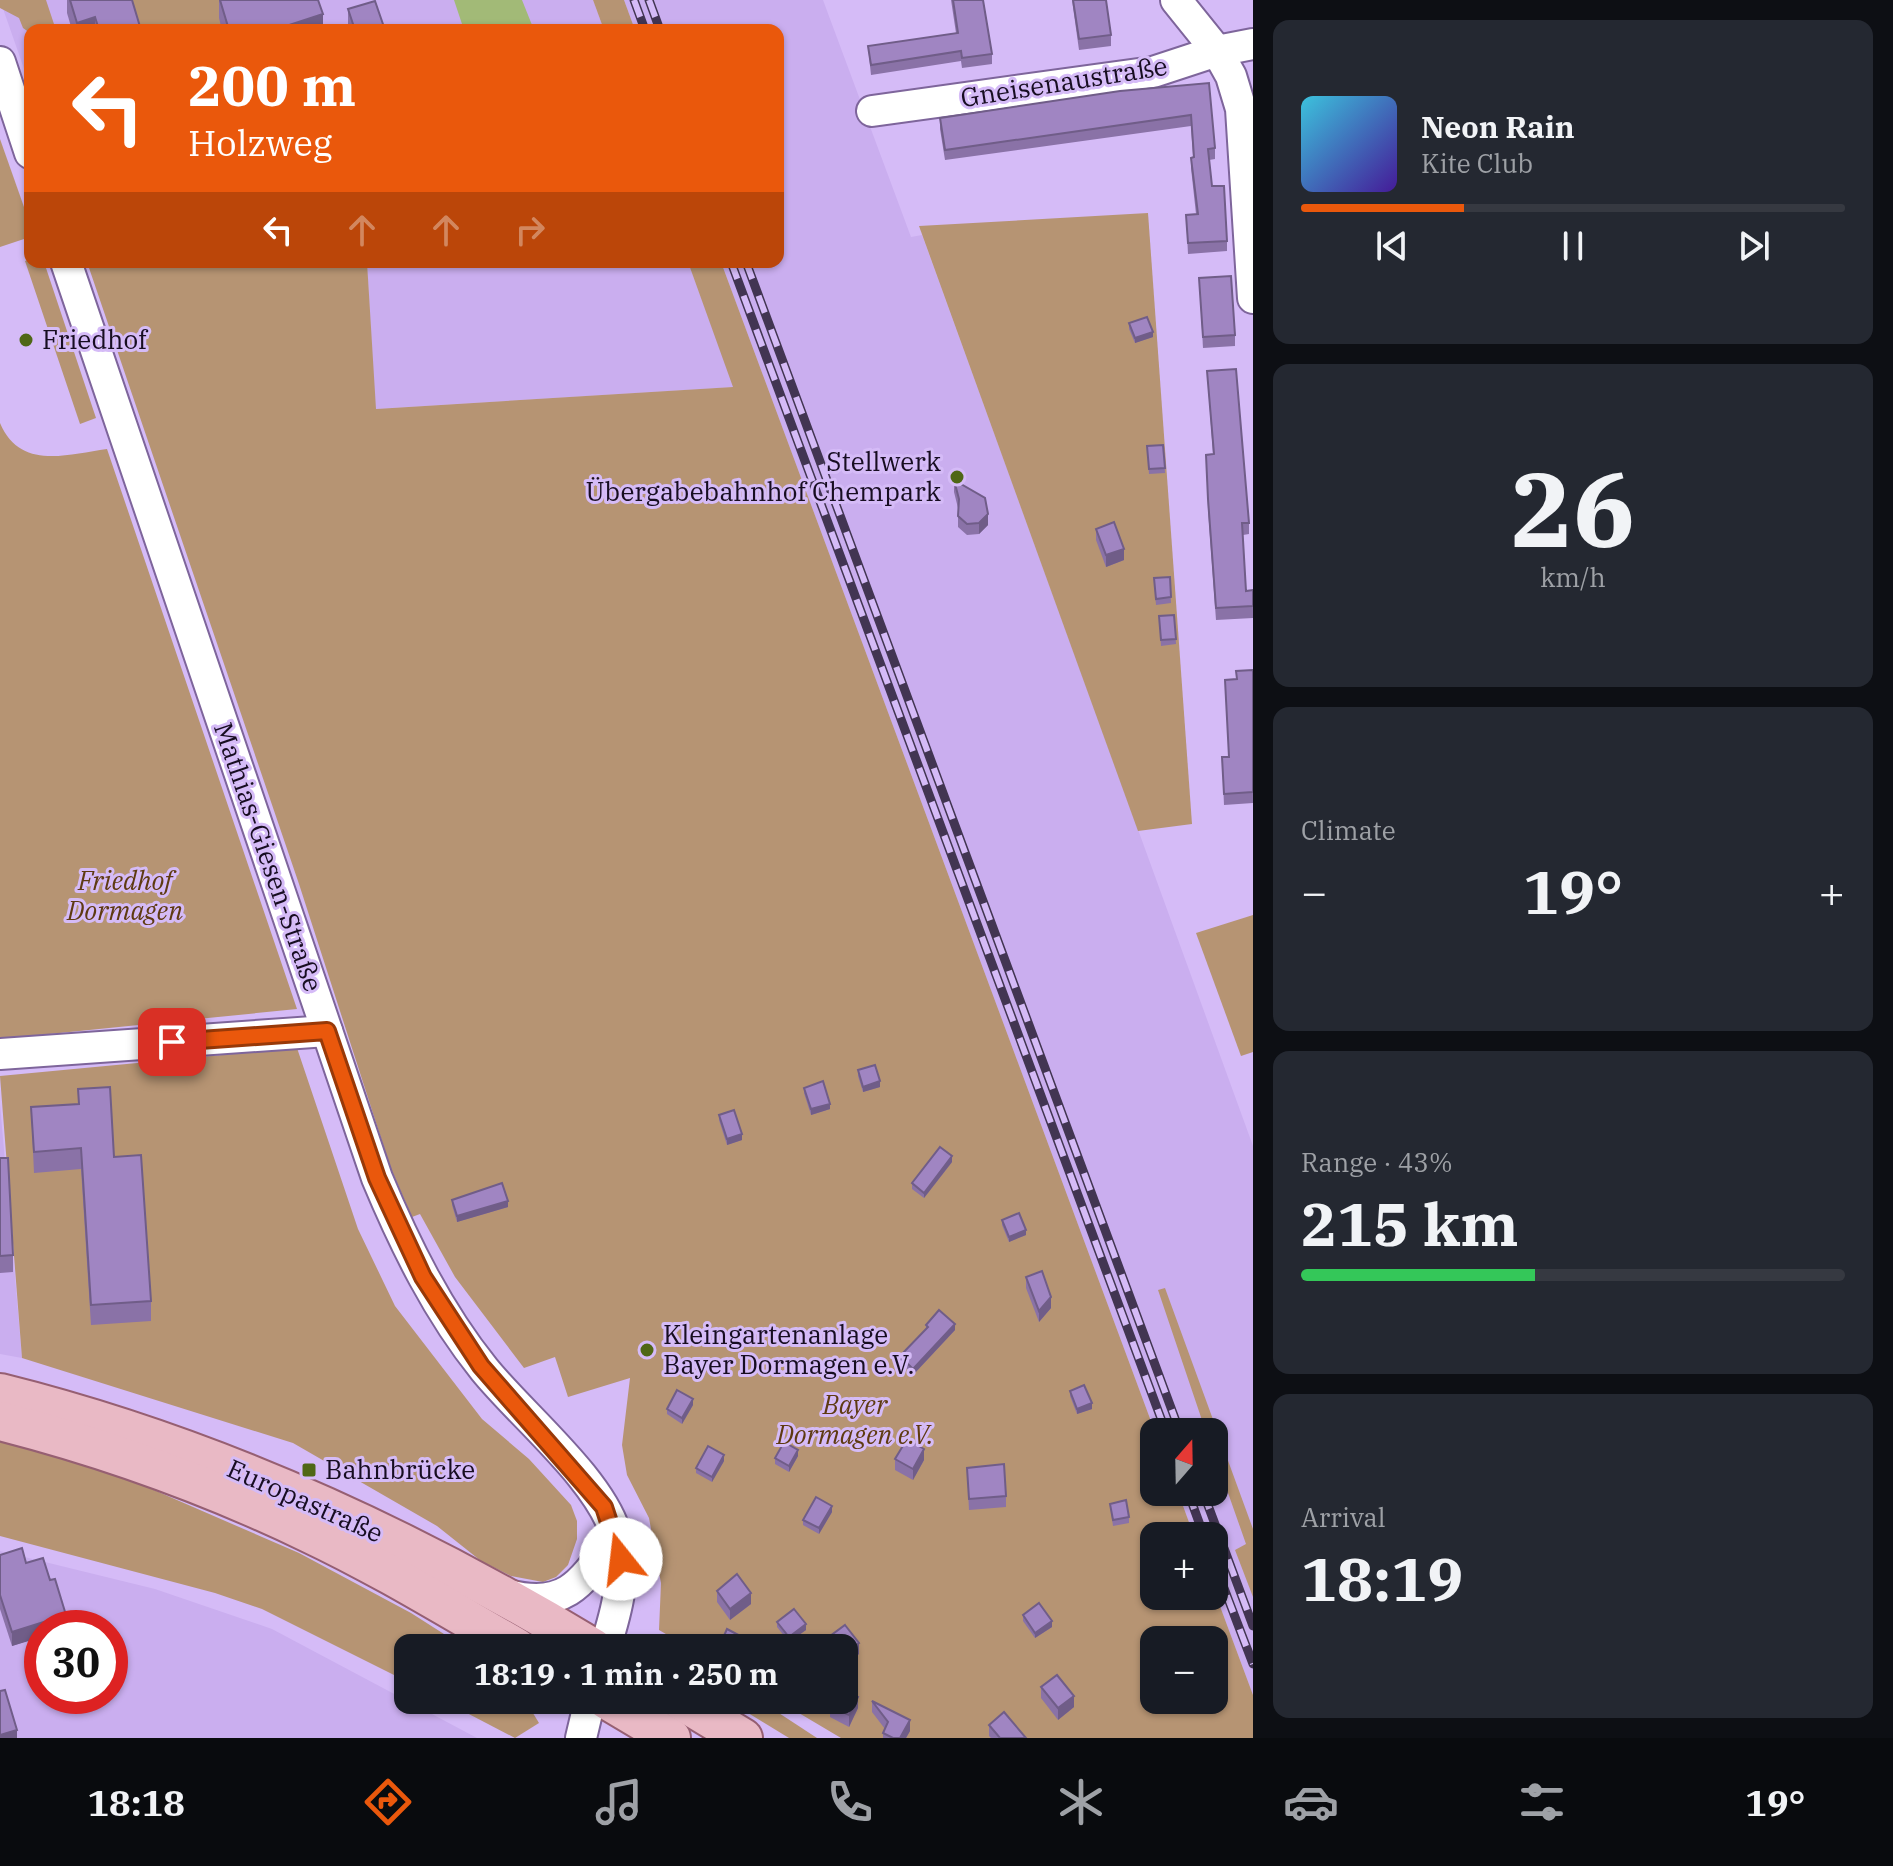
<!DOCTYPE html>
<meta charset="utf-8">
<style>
body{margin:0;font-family:"IBM Plex Serif",serif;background:#242831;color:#f1f3f6;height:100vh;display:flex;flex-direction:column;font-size:30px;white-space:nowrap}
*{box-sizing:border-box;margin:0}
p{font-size:26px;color:#9ea1a6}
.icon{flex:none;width:44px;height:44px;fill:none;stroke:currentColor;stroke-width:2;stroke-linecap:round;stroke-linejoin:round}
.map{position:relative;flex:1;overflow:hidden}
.drawer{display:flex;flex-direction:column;gap:20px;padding:20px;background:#0d0f14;width:640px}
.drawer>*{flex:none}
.guide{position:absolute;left:24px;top:24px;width:760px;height:244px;border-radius:16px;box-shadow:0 2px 6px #0004;background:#ea580c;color:#fff;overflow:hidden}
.needle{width:52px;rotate:20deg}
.buttons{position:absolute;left:1140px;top:1418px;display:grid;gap:16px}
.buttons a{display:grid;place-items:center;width:88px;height:88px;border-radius:16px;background:#171b24;box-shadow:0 2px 6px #0004;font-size:40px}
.speed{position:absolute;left:24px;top:1610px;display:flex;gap:16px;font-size:40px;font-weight:700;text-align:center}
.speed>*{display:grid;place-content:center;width:104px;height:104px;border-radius:50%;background:#171b24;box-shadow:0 2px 6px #0004;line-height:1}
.speed .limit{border:12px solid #d22;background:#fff;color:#111}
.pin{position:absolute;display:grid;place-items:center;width:68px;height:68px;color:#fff;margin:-34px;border-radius:16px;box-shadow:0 4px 12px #0006}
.me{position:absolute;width:88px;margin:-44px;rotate:344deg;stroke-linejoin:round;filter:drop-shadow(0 0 6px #0008)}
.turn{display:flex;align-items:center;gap:28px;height:168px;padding:0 32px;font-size:36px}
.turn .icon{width:104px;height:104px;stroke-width:2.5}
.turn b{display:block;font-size:56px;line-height:68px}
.lanes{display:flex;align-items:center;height:76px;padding:0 32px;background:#0003;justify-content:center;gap:40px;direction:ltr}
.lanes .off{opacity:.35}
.big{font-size:60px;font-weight:700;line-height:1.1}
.drawer .card{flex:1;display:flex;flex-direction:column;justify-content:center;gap:12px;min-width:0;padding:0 28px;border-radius:16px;background:#242831}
.drawer .dial{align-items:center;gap:0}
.dial b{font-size:104px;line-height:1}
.song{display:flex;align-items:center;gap:24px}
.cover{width:96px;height:96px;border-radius:12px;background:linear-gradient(135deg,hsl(190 70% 55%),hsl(260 70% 35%))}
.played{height:8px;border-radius:4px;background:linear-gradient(90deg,#ea580c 30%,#363941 30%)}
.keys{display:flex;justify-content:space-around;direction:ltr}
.heat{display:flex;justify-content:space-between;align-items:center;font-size:44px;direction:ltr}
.charge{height:12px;border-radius:6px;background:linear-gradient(90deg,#34c759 43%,#363941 0)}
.trip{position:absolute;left:394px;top:1634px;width:464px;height:80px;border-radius:16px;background:#171b24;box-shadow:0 2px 6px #0004;font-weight:700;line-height:80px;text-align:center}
.tab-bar{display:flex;height:128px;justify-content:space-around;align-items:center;background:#090b0e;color:#9ea1a6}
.tab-bar .icon{width:56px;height:56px}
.tab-bar .current{color:#ea580c}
.tab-bar b{font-size:36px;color:#f1f3f6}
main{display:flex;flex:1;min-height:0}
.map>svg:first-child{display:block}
.built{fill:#caaeef;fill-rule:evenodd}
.green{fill:#b69473;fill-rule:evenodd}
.water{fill:#a2ba77}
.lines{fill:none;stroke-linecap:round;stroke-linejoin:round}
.minor-casing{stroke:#7e659b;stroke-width:34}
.major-casing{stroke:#965f72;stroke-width:42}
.minor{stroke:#fff;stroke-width:30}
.major{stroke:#e9b9c5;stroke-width:38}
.rail-casing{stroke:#423552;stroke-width:9}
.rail{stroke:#d5bbf7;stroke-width:6;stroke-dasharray:18;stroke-linecap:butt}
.wall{fill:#8a72a7}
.shaded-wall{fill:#705d88}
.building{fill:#a085c2;stroke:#705d88;stroke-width:2}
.route-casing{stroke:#983908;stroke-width:20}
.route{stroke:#ea580c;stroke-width:14}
.poi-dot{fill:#4f6716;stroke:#d5bbf7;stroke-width:3}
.labels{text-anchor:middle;stroke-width:6;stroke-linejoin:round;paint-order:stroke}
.street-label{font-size:26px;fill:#170d21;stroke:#d5bbf7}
.poi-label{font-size:26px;fill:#170d21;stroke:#d5bbf7;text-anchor:start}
.park-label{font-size:26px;font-style:italic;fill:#5e3a11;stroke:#d5bbf7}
</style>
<main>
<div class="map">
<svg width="1253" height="1738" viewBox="0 0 1253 1738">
<rect width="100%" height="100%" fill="#d5bbf7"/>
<!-- built -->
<g class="built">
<path d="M0 0H593L604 30H30V86Z"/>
<path d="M624 0H823L911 237 922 235 1253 1146V1695L1214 1590V1536H1194L1178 1492H1214V1432H1155L721 262H778V30H635Z"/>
<path d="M367 262H688L734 387 375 409Z"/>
<path d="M0 1104 22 1358 0 1354Z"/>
<path d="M0 1551 155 1589 272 1629 477 1738H0ZM42 1628H110V1696H42Z"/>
</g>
<!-- green -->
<g class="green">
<path d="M0 0H46L56 30 30 33 23 28 19 18 0 8Z"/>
<path d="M119 0H220L222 30H134Z"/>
<path d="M593 0H624L635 30H604Z"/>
<path d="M0 139 30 224V237L0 247Z"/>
<path d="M1148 213 1192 824 1138 831 919 226Z"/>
<path d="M30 259 44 262 96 418 80 424 25 261Z"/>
<path d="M87 262H367L376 409 733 387 688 262H721L1155 1432 1154 1492H1178L1194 1536H1154V1596H1214V1590L1253 1695V1738H841L777 1700H844V1648H690L659 1630 661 1583 649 1518 627 1475 622 1445 630 1378 568 1397 555 1357 524 1368 455 1277 420 1214 412 1217 391 1169 299 884ZM1154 1640H1214V1700H1154Z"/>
<path d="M0 423C20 470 65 455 107 449L297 1009 0 1039Z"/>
<path d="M1253 915V1052L1241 1056 1196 933Z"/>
<path d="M297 1048 358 1229 395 1306 482 1419 529 1459 571 1505 577 1521V1539L568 1565 556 1577 543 1582 511 1576 481 1561 437 1526 293 1443 22 1358 0 1076Z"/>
<path d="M1165 1288 1253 1529V1597L1235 1550 1246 1544 1214 1453V1432H1206L1158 1290Z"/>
<path d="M0 1439 124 1477 299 1553 411 1613 466 1648H408V1682L262 1609 215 1593 0 1536Z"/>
<path d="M442 1700H525L539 1723 515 1738Z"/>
<path d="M727 1700H759L817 1738H789Z"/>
</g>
<!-- water -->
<path class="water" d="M454 0H522L534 30H464Z"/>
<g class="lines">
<defs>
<g id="minor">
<path d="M1176 0 1217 51 1231 76 1241 109 1253 298"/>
<path d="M0 62 30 153"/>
<path d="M872 111 1153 72 1217 51 1253 44"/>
<path d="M66 262 377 1178C405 1245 438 1312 484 1369 521 1415 601 1480 616 1535 627 1575 617 1610 605 1648"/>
<path d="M0 1054 327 1031"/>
<path d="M508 1595C569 1611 584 1579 616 1535"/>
<path d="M581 1738 590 1700"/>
</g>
<g id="major">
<path d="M0 1393C209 1445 410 1537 593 1648"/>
<path d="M0 1421C106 1448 211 1486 309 1533 381 1567 449 1609 517 1648"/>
<path d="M607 1700 671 1738"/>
<path d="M680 1700 743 1738"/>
</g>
</defs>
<!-- minor casing -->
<use href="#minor" class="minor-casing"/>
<!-- major casing -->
<use href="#major" class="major-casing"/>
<!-- minor -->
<use href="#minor" class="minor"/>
<!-- major -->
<use href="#major" class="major"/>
<defs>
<g id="rail">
<path d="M634 0 645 30"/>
<path d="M649 0 660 30"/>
<path d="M731 262 1166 1432"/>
<path d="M746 262 1180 1432"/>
<path d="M1188 1492 1204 1536"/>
<path d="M1203 1492 1253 1626"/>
<path d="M1214 1562 1253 1664"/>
</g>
</defs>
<!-- rail casing -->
<use href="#rail" class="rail-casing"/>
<!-- rail -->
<use href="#rail" class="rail"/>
</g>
<!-- wall -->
<g class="wall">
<path d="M67 0H132L141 30H72L67 13Z"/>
<path d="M219 0H318L323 30H222L219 18Z"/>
<path d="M951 0H983L992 54V64L962 68 961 61 871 75 868 46 956 33Z"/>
<path d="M1072 0H1106L1111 35V46L1079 50Z"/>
<path d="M348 9 385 30H349L348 26Z"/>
<path d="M1209 83 1215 148V159L1209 160 1212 186 1227 241V251L1188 254 1186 215 1196 214 1191 168V158L1193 157 1191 126 945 160 940 129V118Z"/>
<path d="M1199 278 1235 335V346L1203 348Z"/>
<path d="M1129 323 1153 337 1135 343 1129 329Z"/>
<path d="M1207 371 1249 523V534L1243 535 1246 591 1253 590V618L1216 620 1208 510 1206 455 1213 454Z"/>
<path d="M1163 445 1165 473 1149 474 1147 446Z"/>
<path d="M954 480 988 525 979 534 967 535 958 527V508L954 492Z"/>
<path d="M1096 529 1124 560 1106 567 1096 540Z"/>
<path d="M1170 577 1171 603 1156 605 1154 578Z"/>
<path d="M1174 615 1176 644 1161 646 1159 616Z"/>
<path d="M1253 670V803L1224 805 1222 757H1229L1225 680 1236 679V671Z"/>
<path d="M858 1070 880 1087 863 1092 858 1076Z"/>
<path d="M804 1088 830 1109 811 1115 804 1093Z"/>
<path d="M78 1089 114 1157 151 1301V1321L91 1325 81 1169 34 1173 31 1107 78 1104Z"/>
<path d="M719 1115 742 1140 727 1145 719 1120Z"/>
<path d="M0 1158 13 1255V1272L0 1273Z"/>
<path d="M952 1162 924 1198 912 1189V1183Z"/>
<path d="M452 1200 508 1207 457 1222 452 1205Z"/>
<path d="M1002 1220 1026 1235 1009 1242 1002 1225Z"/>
<path d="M1026 1277 1051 1308 1039 1322 1026 1288Z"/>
<path d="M926 1325 955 1330 913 1375 900 1362V1356L926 1330Z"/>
<path d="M1070 1391 1092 1409 1077 1414 1070 1396Z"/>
<path d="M693 1405 682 1424 667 1414V1409Z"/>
<path d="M798 1456 789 1472 775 1464V1458Z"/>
<path d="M895 1459 924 1460 913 1480 895 1470Z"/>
<path d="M724 1461 712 1482 696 1473V1468Z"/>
<path d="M967 1468 1006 1496V1507L969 1510Z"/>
<path d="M1110 1504 1129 1517V1523L1113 1526Z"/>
<path d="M832 1512 819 1534 803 1525V1520Z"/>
<path d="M0 1555 26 1563 66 1628 12 1646 0 1609Z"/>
<path d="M717 1591 751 1604 730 1620 717 1602Z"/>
<path d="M1023 1615 1052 1627 1035 1638 1023 1621Z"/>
<path d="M777 1622 806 1630 789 1642 777 1627Z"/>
<path d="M826 1639 859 1654 844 1666V1648H826Z"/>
<path d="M1041 1687 1074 1707 1058 1720 1041 1698Z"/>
<path d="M872 1701 910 1731 906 1738H883V1733L885 1729 872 1712Z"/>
<path d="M830 1706 858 1708 849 1727 830 1717Z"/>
<path d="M989 1725 1026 1738H991L989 1736Z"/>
</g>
<!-- shaded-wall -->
<g class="shaded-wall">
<path d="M323 14V30H274Z"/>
<path d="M95 17V30H77V23Z"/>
<path d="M1153 332V337L1135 343V338Z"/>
<path d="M988 514V525L979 534V523Z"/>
<path d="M1124 549V560L1106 567V555Z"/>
<path d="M880 1081V1087L863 1092V1087Z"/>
<path d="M830 1104V1109L811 1115V1109Z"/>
<path d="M742 1134V1140L727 1145V1139Z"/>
<path d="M952 1156V1162L924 1198V1193Z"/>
<path d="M508 1201V1207L457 1222V1216Z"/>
<path d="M1026 1230V1235L1009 1242V1237Z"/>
<path d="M1051 1297V1308L1039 1322V1311Z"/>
<path d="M955 1324V1330L913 1375V1369Z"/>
<path d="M693 1399V1405L682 1424V1418Z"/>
<path d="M1092 1403V1409L1077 1414V1409Z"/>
<path d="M924 1449V1460L913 1480V1469Z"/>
<path d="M798 1450V1456L789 1472V1466Z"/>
<path d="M724 1455V1461L712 1482V1477Z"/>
<path d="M832 1506V1512L819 1534V1528Z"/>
<path d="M751 1593V1604L730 1620V1609Z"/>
<path d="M66 1615V1628H42V1637L12 1646V1632Z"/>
<path d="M1052 1621V1627L1035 1638V1633Z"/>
<path d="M806 1624V1630L789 1642V1637Z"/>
<path d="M859 1643V1654L844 1666V1654Z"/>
<path d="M1074 1696V1707L1058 1720V1708Z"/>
<path d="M858 1697V1708L849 1727V1715Z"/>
<path d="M910 1720V1731L906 1738H900Z"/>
<path d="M17 1730V1738H0V1735Z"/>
</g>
<!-- building -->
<g class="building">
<path d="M70 0H132L141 30H99L95 17 77 23Z"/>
<path d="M220 0H318L323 14 274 30H229Z"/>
<path d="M953 0H983L992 54 962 58 961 51 871 65 868 46 958 33Z"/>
<path d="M1073 0H1106L1111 35 1079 39Z"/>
<path d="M375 1 385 30H355L348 9Z"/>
<path d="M1209 83 1215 148 1208 149 1212 186H1224L1227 241 1188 243 1186 215 1198 214 1191 158 1194 157 1191 115 945 150 940 118 1120 91Z"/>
<path d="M1231 276 1235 335 1203 337 1199 278Z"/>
<path d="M1147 317 1153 332 1135 338 1129 323Z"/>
<path d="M1236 369 1249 523H1242L1246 591 1253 590V606L1216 608 1208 499 1206 455 1214 454 1207 371Z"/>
<path d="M1163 445 1165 468 1149 469 1147 446Z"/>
<path d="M954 480 985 498 988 514 979 523 967 524 958 516 959 499Z"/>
<path d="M1114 522 1124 549 1106 555 1096 529Z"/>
<path d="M1170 577 1171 597 1156 599 1154 578Z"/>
<path d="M1174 615 1176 639 1161 640 1159 616Z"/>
<path d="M1253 670V792L1224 794 1222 757H1229L1225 680 1237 679 1236 671Z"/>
<path d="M875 1065 880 1081 863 1087 858 1070Z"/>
<path d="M823 1081 830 1104 811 1109 804 1088Z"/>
<path d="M110 1087 114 1157 141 1155 151 1301 91 1305 81 1148 34 1152 31 1107 79 1104 78 1089Z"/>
<path d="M734 1110 742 1134 727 1139 719 1115Z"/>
<path d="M940 1147 952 1156 924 1193 912 1183Z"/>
<path d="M0 1158H8L13 1255 0 1256Z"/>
<path d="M502 1183 508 1201 457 1216 452 1200Z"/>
<path d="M1019 1213 1026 1230 1009 1237 1002 1220Z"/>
<path d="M1042 1271 1051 1297 1039 1311 1026 1277Z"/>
<path d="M939 1310 955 1324 913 1369 900 1356 928 1327 926 1325Z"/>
<path d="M1084 1385 1092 1403 1077 1409 1070 1391Z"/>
<path d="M677 1390 693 1399 682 1418 667 1409Z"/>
<path d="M907 1439 924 1449 913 1469 895 1459Z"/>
<path d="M784 1442 798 1450 789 1466 775 1458Z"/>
<path d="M708 1446 724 1455 712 1477 696 1468Z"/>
<path d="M1004 1464 1006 1496 969 1499 967 1468Z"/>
<path d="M816 1497 832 1506 819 1528 803 1520Z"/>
<path d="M1126 1500 1129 1517 1113 1520 1110 1504Z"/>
<path d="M22 1548 26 1563 43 1558 50 1580 55 1579 66 1615 12 1632 0 1595V1555Z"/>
<path d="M737 1574 751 1593 730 1609 717 1591Z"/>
<path d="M1039 1603 1052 1621 1035 1633 1023 1615Z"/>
<path d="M794 1609 806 1624 789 1637 777 1622Z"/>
<path d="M845 1625 859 1643 844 1654V1648H832L826 1639Z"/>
<path d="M727 1629 746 1639 742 1648H721L719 1647Z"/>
<path d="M1178 1633 1181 1640H1160L1159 1639Z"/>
<path d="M1057 1675 1074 1696 1058 1708 1041 1687Z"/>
<path d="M5 1690 17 1730 0 1735V1691Z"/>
<path d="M844 1690 858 1697 849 1715 830 1706 833 1700H844Z"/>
<path d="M872 1701 910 1720 900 1738H893L883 1733 888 1722Z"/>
<path d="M1004 1712 1026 1738H1000L989 1725Z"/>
</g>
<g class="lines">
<defs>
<path id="route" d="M172 1042 327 1031 377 1178 423 1277 481 1366 604 1507 621 1559"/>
</defs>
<!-- route casing -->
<use href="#route" class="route-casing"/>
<!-- route -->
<use href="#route" class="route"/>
</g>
<!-- markers -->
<g class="poi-dot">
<circle cx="26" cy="340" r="8"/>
<circle cx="957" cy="477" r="8"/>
<circle cx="647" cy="1350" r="8"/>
<rect x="301" y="1462" width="16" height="16" rx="4"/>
</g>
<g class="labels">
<!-- street labels -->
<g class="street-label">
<text transform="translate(1064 82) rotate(-9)" y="9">Gneisenaustraße</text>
<text transform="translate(268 857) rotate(71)" y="9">Mathias-Giesen-Straße</text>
<text transform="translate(305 1501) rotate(24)" y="9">Europastraße</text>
</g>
<!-- poi labels -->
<g class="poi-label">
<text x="42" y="349">Friedhof</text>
<text x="941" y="471" text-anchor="end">Stellwerk<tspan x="941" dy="30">Übergabebahnhof Chempark</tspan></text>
<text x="663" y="1344">Kleingartenanlage<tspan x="663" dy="30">Bayer Dormagen e.V.</tspan></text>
<text x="325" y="1479">Bahnbrücke</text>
</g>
<!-- park labels -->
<g class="park-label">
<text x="125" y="890">Friedhof<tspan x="125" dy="30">Dormagen</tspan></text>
<text x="855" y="1414">Bayer<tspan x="855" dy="30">Dormagen e.V.</tspan></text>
</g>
</g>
</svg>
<div class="buttons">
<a><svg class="needle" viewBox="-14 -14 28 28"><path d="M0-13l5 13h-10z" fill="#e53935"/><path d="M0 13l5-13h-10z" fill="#9ea1a6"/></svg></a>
<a>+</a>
<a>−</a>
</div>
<div class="speed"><div class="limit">30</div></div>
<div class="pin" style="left:172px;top:1042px;background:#d93025"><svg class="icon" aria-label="arrive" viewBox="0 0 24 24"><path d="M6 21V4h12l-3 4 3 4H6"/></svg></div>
<svg class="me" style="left:621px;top:1559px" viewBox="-20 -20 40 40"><circle r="19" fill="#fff"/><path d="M0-13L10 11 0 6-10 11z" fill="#ea580c"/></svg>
<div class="trip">18:19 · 1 min · 250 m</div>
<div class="guide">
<div class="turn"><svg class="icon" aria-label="left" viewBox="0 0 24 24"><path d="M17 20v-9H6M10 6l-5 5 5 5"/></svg><div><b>200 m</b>Holzweg</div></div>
<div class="lanes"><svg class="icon" aria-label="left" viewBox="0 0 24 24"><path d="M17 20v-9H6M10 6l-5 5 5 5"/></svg><svg class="icon off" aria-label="ahead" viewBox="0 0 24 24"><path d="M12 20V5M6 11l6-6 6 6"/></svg><svg class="icon off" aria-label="ahead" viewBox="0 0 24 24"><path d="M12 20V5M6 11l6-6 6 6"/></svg><svg class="icon off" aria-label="right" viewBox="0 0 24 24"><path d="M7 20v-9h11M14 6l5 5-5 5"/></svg></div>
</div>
</div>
<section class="drawer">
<div class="card">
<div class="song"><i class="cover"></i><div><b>Neon Rain</b><p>Kite Club</p></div></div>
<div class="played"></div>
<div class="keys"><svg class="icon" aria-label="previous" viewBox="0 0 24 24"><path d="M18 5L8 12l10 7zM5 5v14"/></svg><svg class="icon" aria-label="pause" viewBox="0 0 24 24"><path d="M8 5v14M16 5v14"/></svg><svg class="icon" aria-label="next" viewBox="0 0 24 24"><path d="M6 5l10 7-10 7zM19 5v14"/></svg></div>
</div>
<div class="card dial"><b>26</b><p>km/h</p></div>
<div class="card"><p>Climate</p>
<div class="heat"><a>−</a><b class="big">19°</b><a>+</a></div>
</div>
<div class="card"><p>Range · 43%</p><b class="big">215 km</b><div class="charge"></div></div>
<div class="card"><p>Arrival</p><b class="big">18:19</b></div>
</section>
</main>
<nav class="tab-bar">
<b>18:18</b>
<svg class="icon current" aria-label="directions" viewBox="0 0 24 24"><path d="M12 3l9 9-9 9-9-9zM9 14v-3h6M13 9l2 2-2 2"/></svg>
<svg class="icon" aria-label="music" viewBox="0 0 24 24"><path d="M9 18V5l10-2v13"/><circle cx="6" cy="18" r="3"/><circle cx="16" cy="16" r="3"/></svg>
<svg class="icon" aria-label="phone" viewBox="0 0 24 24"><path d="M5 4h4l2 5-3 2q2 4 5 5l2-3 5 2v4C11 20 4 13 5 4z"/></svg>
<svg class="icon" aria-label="climate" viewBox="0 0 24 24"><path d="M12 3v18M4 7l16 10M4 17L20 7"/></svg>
<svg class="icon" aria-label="car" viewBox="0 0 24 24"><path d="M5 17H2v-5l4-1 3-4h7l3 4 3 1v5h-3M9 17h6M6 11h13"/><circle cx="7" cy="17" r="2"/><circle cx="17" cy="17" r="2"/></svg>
<svg class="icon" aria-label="filters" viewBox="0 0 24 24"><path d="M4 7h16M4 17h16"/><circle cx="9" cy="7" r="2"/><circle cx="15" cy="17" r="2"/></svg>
<b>19°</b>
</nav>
